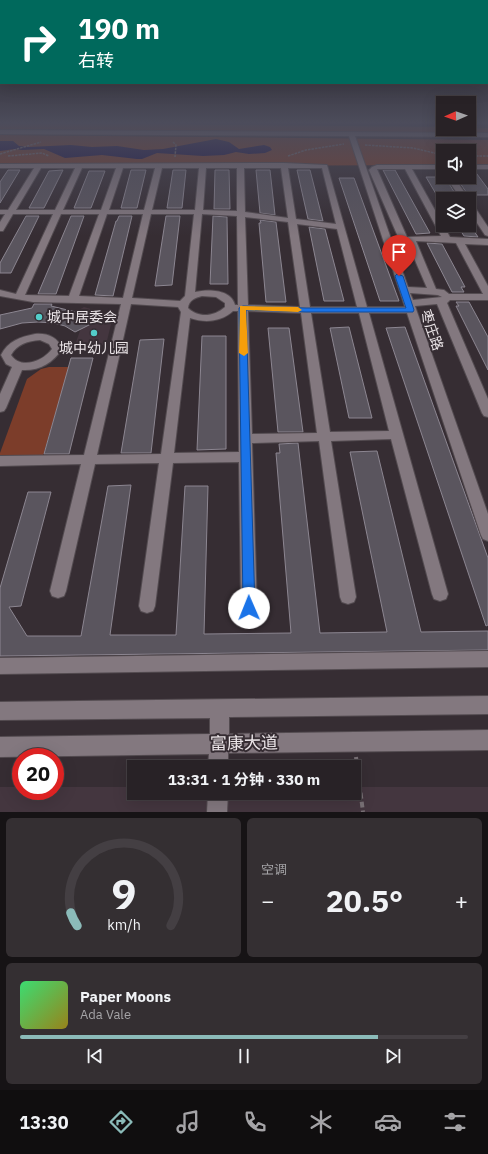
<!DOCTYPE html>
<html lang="zh">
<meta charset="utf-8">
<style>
body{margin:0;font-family:"IBM Plex Sans","Noto Sans SC",sans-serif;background:#342f32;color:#f1f3f6;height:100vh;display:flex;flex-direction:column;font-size:15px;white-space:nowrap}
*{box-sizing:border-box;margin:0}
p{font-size:13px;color:#a5a4a7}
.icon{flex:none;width:22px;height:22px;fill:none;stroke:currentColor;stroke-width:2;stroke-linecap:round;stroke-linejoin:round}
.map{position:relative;height:812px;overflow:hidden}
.side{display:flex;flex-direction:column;gap:6px;padding:6px;background:#161315;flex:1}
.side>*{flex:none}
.guide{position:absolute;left:0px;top:0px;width:488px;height:84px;box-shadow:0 4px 16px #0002,0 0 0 1px #443f43;background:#00695c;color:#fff;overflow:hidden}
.needle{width:26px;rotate:268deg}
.fabs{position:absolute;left:436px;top:96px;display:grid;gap:8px}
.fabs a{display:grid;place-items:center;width:40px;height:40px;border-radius:0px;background:#282226;box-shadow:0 4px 16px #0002,0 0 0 1px #443f43;font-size:20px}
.speed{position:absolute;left:12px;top:748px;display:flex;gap:8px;font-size:20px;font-weight:700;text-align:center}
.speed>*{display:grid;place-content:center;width:52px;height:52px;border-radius:50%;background:#282226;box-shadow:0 4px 16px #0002,0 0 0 1px #443f43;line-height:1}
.speed .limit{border:6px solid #d22;background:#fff;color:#111}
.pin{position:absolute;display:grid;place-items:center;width:34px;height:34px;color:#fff;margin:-41px -17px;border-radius:50% 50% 50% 0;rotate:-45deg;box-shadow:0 0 4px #0007}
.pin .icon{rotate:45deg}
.me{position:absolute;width:44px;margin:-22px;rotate:359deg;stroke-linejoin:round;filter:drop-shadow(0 0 3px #0008)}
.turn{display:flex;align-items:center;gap:14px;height:84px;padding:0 12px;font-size:18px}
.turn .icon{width:52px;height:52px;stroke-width:2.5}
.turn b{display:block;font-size:28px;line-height:34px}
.big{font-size:30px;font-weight:700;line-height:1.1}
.side .widget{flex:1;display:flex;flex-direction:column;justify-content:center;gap:6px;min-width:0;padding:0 14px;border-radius:6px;background:#342f32}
.side .dial{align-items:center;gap:0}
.dial svg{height:104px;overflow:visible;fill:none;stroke:#443f43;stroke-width:7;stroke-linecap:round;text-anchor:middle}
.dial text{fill:#f1f3f6;stroke:none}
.song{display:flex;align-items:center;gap:12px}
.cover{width:48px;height:48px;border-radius:6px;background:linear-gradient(135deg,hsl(140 70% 55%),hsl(50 70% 35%))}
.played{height:4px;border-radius:2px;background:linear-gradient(90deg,#8bbbb9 80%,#443f43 80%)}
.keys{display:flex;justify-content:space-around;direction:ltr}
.heat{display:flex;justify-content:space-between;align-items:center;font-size:22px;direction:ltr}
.side .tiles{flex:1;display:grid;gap:6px;grid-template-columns:1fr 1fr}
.widget:last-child{grid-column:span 2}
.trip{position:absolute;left:127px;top:760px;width:234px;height:40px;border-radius:0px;background:#282226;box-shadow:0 4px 16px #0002,0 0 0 1px #443f43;font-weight:700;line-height:40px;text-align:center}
.dock{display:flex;height:64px;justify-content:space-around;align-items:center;background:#100e0f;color:#a5a4a7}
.dock .icon{width:28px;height:28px}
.dock .selected{color:#8bbbb9}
.dock b{font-size:18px;color:#f1f3f6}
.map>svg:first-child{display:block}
.built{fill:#44363f}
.green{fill:#7c3d2a}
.water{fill:#150d48}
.building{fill:#5a555e;stroke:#8c8691}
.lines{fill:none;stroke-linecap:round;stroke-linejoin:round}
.minor-casing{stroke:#534b50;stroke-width:2}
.path-far1{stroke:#787075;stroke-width:1.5;stroke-dasharray:2.5 1;stroke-linecap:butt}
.path{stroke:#787075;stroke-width:4;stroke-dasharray:6 3;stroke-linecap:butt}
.minor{fill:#83787f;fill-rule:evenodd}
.route{fill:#1a73e8;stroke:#114b97}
.slow{fill:#f59e0b}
.poi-dot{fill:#53cdc9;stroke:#362d33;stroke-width:1.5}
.labels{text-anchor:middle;stroke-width:4;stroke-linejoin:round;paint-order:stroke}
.poi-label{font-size:14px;fill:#ebe5e8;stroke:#362d33;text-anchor:start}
.street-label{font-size:14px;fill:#ebe5e8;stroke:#362d33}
.near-street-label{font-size:17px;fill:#ebe5e8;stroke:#362d33}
</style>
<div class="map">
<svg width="488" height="812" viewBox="0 0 488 812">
<rect width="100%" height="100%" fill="#362d33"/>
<!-- built -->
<g class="built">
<path d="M84 307 111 315 112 320 106 345H75L83 322 79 310Z"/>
<path d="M0 787H21V791H55V787H134V793H216L215 812H0Z"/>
<path d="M354 787H488V812H219V793H354Z"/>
</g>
<!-- green -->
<g class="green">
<path d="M0 123 443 127V129L488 128V133L0 129Z"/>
<path d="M0 135 488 140V165H469V151H443V165L0 167Z"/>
<path d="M49 367H69L43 456 0 457V453L27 379 41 369Z"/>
</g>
<!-- water -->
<g class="water">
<path d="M70 123H443V126Z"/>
<path d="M216 139 229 142 239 149 264 145 270 147 272 150 265 153 249 154 236 152 224 155 203 156 157 153 142 159H137L102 155 65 158 44 149 22 150 15 149 0 151V141H13L19 146 29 147 71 145 92 147 117 146 144 150 163 149Z"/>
</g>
<!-- building -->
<g class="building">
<path d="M8 170H20L0 203V182Z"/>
<path d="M63 170 44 208H29L49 171Z"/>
<path d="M131 170H146L137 208H121Z"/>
<path d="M173 170H186L182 208H167Z"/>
<path d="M215 170H229L230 209H214Z"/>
<path d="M256 170H270L275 215 260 213Z"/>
<path d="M297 170H310L323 221 308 219Z"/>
<path d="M383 170H395L430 233 416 234Z"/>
<path d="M469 170H474L488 189V195H468L456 177H469Z"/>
<path d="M89 171H105L91 208H74Z"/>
<path d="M426 177H445L456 195H451L453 199H439Z"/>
<path d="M339 178H354L399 301H380Z"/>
<path d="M26 216H39L11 273H0V263Z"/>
<path d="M71 216H84L56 294H38Z"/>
<path d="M119 216H132L113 296 95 295 116 221H117Z"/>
<path d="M166 216H180L172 285 155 286Z"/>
<path d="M213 216 227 217 228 284H210Z"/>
<path d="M260 220 276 222 286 302H266L259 223H261Z"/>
<path d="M457 225H470L478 237 464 236Z"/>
<path d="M309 227 325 229 344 301H324Z"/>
<path d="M427 243 442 244 465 287H461L464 292H452Z"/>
<path d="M456 302H469L488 337V370L456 306H459Z"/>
<path d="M34 304H52L51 306 80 313 93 323 75 332 65 326 54 323 38 322 22 323 0 329V315L32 308Z"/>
<path d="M349 327 372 418H349L330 328Z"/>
<path d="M405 327 488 558V625L486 626 386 328Z"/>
<path d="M268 328H289L303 432H278Z"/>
<path d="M202 336H226V449L197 450Z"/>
<path d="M164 339 151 453H121L140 340Z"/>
<path d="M71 358H93L69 454H44Z"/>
<path d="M298 443 320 633 387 632 350 452 377 451 421 632 488 631V650L0 656V588L28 492H51L21 606 9 607 27 636H81L108 486 131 485 110 635H176L185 486H208L204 634 291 633 276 453H280L279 444Z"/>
</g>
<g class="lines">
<defs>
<g id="minor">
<path d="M0 130 488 133V137L355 136 408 287 427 288 408 244 399 239 369 170 372 167 377 165H443V169H412L450 237 488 239V245L465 244 488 286V300H450L447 303 488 399V417L484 416 482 413 437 304 415 306 488 514V541L483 539 481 535 407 313H369L448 594 446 599 440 601 434 599 432 594 391 439 331 441 356 597 354 602 348 604 342 602 340 597 319 441 252 443 257 608 255 613 249 615 243 613 241 608 239 462 173 463 155 606 153 611 147 613 141 611 139 606 159 463 95 464 66 591 64 596 58 598 52 596 50 591 81 464 0 466V456L84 455 121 304 33 302 0 296V290L16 294 53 214H13L3 231H0V222L5 214H0V210H8L34 168H0V164L284 163 327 165 367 307H405L349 136 0 134ZM41 168H75L55 210H16ZM82 168H116L101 210H63ZM123 168H155L144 210H109ZM162 168H199L195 210H152ZM206 168H237V211L203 210ZM244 168H281L288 218 245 212ZM288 168H322L336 224 296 219ZM377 169H405L441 236 407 237ZM61 214H99L69 296 25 295ZM107 214H143L123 298 79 296ZM151 214H194L185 296 180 301 132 298ZM202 214 237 216 238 305H235C231 289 208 289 195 292ZM245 217 288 222 300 307 248 305ZM297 224 337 229 357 307H310ZM416 241 456 243 483 294H449L444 290 436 289ZM410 293 438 295 442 297 413 300ZM202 296 216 297 225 303V307C214 317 198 318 188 308 189 300 195 298 202 296ZM131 304 178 307 181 312 161 454 97 455ZM233 311H238L239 452 174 453 190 318C205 323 221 322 233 311ZM248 311 301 313 317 433 252 434ZM311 313H359L389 431 330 432Z"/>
<rect x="469" y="165" width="19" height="4"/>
<path d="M446 177H454L469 199H461Z"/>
<path d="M469 203H472L488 227V236L485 235 469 211Z"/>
<path d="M35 334C47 333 58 337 62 349 53 363 39 371 22 370L6 408 4 411 0 412V394L12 367 6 364 1 355C8 341 20 337 35 334ZM40 340 49 344 52 349C43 361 21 370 11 355 17 344 28 341 40 340Z"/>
<path d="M488 651V667L0 674V658Z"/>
<path d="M488 696V714L229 717V734L488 730V750L228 753V767H208L209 754 0 757V737L210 734V718L0 720V702Z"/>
<path d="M208 793H228L227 812H207Z"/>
</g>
</defs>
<!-- minor casing -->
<use href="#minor" class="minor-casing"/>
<!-- path-far1 -->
<g class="path-far1">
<path d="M173 142 176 145 175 157"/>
<path d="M365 145 413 148 443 155"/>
<path d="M0 154 41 142"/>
<path d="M8 156 42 153 49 156"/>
<path d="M288 156 306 150 344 144"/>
<path d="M469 156H488"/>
</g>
<!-- path -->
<path class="path" d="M356 757 363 812"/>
<!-- minor -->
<use href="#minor" class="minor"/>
</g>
<!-- sky -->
<linearGradient id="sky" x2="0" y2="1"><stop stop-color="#1e191c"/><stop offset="0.52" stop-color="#4c4c5b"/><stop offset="1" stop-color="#4c4c5b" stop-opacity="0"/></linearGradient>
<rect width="488" height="236" fill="url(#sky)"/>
<!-- route -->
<path class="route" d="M397 274 403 276 414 310 413 312H306L246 310 255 608 253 612 249 614 244 612 243 608 239 308 243 306 306 308H406L395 276Z"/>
<!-- slow -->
<path class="slow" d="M240 306 298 307 302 310 298 312 246 310 248 353 244 356 239 353Z"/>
<!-- markers -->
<g class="poi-dot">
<circle cx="39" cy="317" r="4"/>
<circle cx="94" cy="333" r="4"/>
</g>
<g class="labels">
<!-- poi labels -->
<g class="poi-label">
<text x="47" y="322">城中居委会</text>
<text x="94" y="353" text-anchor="middle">城中幼儿园</text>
</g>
<!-- street labels -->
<g class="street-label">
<text transform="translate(432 330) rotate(71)" y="5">枣庄路</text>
</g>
<!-- near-street labels -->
<g class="near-street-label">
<text transform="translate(244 743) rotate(-1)" y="6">富康大道</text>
</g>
</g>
</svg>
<div class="fabs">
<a><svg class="needle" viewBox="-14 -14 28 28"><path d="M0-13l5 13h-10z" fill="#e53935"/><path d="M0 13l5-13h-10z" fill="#a5a4a7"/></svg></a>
<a><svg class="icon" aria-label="sound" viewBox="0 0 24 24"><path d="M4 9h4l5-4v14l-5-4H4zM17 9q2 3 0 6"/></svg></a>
<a><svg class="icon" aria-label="layers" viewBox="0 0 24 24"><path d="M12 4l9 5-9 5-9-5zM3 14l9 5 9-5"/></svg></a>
</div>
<div class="speed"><div class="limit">20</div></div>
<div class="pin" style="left:399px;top:276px;background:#d93025"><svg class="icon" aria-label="arrive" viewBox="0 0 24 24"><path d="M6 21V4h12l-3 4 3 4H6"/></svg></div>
<svg class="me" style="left:249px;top:608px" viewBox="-20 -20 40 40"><circle r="19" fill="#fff"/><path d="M0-13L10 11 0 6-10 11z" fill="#1a73e8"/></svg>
<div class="trip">13:31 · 1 分钟 · 330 m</div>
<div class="guide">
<div class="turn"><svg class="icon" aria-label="right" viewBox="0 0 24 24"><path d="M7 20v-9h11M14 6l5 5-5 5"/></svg><div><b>190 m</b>右转</div></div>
</div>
</div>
<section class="side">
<div class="tiles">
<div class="widget dial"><svg viewBox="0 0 100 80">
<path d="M14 69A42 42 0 1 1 86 69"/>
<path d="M14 69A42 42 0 0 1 9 59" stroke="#8bbbb9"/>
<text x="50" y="56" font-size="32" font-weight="700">9</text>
<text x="50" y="72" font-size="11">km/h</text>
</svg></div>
<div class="widget"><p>空调</p>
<div class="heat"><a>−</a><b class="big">20.5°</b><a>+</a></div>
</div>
<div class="widget">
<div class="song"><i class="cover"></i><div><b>Paper Moons</b><p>Ada Vale</p></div></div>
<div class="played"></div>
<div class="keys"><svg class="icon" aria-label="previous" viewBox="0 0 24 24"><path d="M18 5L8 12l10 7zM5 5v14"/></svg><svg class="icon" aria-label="pause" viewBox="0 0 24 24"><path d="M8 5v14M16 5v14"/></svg><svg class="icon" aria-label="next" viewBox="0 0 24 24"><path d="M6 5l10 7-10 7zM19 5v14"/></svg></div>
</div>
</div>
</section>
<nav class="dock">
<b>13:30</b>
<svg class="icon selected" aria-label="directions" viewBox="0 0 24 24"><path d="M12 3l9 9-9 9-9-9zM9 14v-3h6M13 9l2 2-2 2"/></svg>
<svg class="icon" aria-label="music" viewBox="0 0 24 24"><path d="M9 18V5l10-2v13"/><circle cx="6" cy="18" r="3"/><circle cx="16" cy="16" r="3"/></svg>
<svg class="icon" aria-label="phone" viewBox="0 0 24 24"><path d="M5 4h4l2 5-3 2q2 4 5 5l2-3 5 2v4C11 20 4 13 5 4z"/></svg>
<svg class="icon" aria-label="climate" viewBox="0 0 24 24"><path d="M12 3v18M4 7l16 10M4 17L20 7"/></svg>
<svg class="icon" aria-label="car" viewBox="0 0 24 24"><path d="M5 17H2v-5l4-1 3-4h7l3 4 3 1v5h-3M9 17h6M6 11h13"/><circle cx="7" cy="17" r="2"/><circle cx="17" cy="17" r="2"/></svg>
<svg class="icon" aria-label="filters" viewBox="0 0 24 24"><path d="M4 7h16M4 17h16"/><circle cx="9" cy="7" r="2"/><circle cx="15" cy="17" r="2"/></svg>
</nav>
